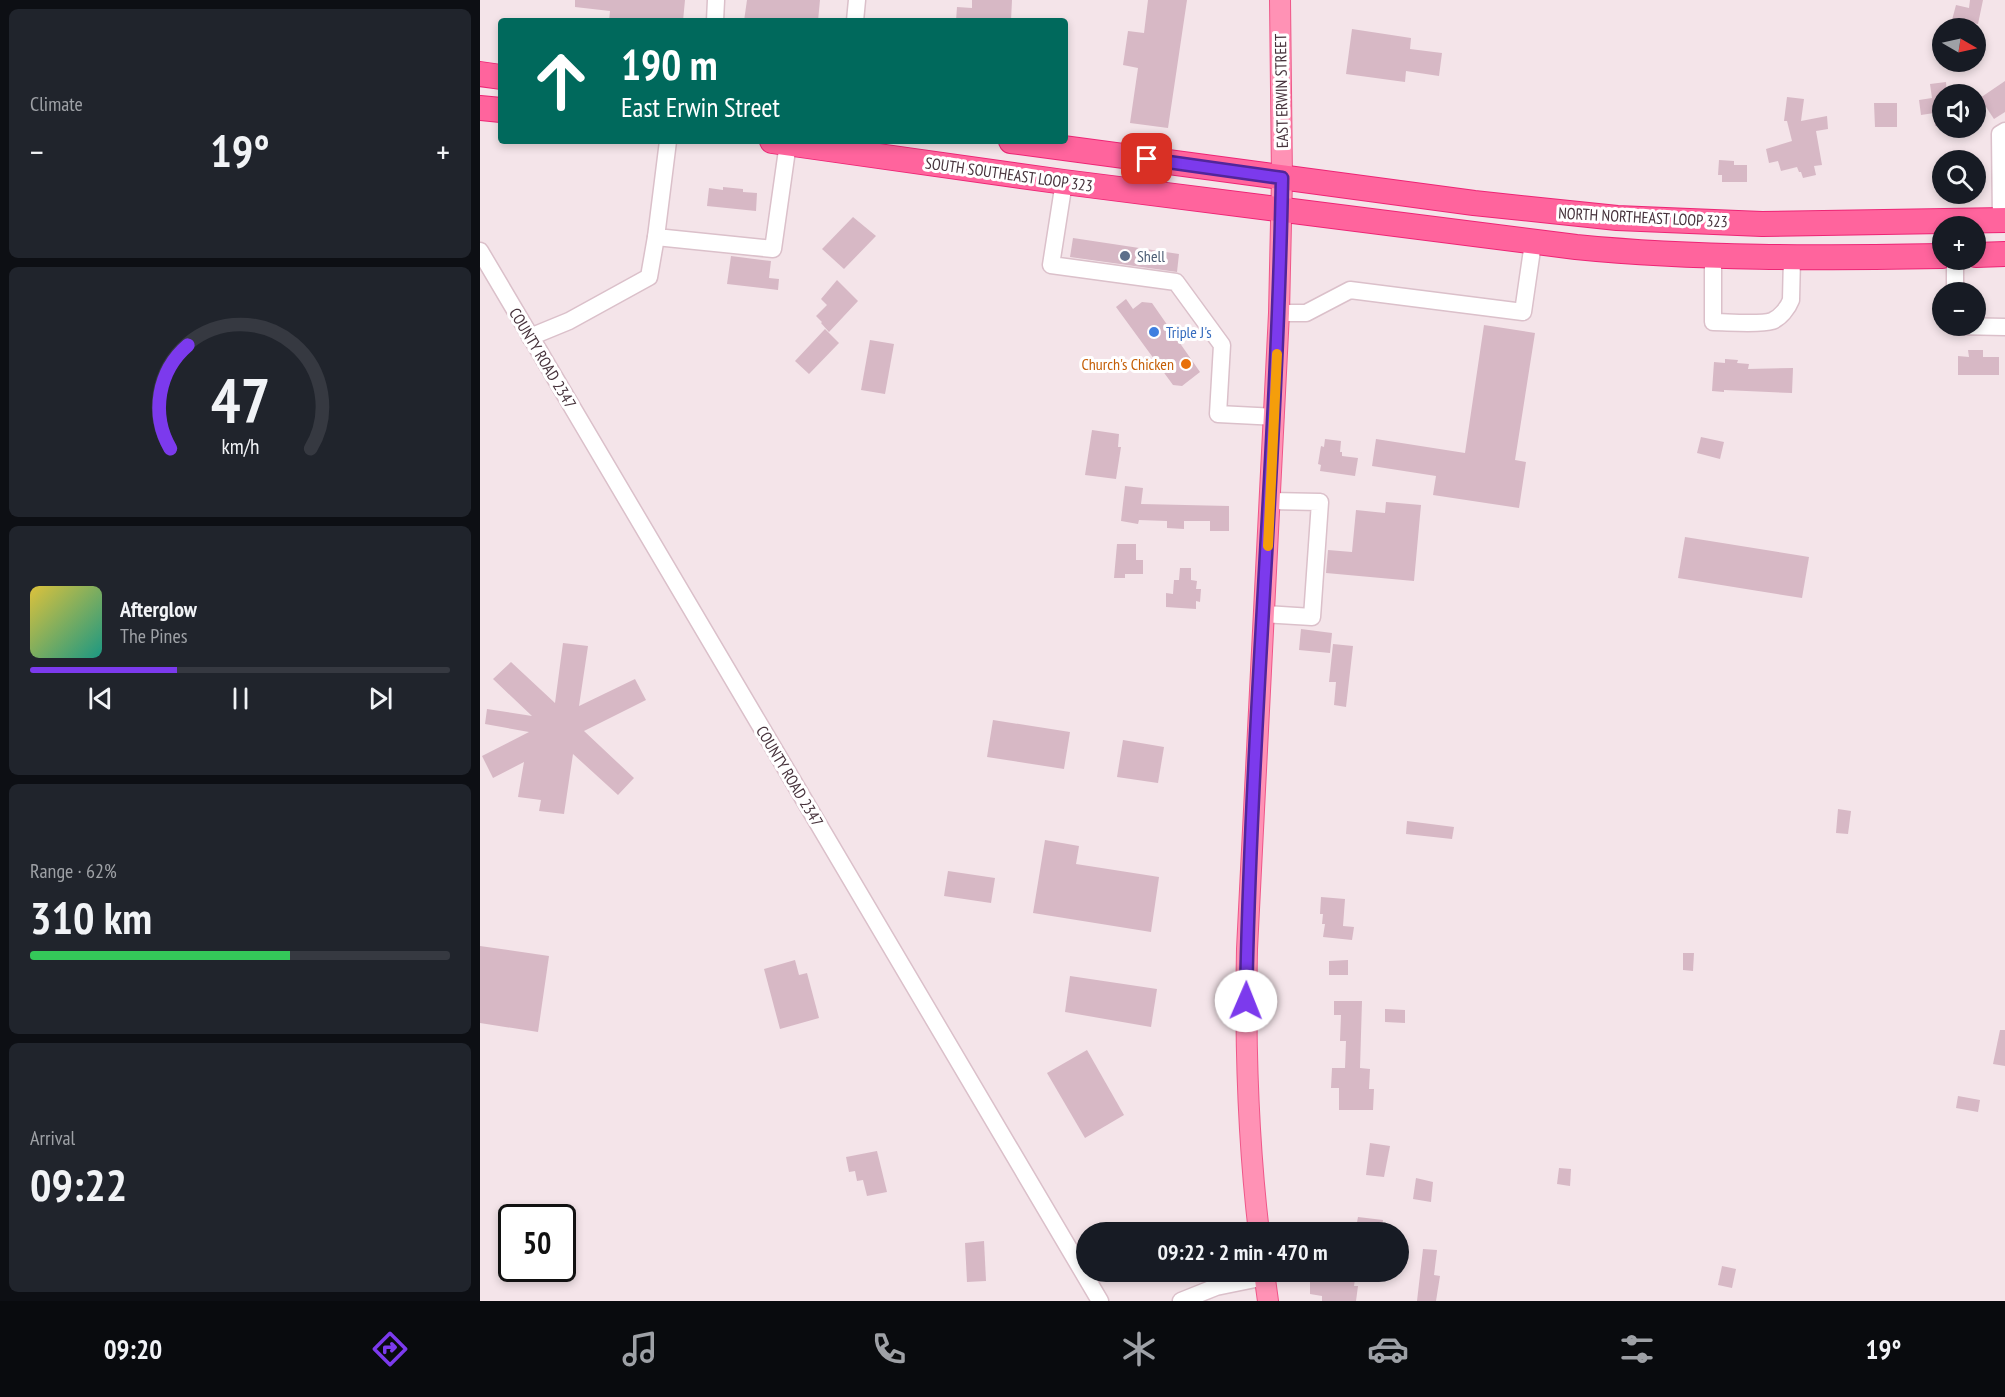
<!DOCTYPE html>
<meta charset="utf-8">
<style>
body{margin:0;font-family:"PT Sans Narrow",sans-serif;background:#20242c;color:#f1f3f6;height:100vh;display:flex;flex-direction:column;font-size:22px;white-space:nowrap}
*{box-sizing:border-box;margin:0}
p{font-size:20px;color:#9ea1a6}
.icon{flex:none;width:33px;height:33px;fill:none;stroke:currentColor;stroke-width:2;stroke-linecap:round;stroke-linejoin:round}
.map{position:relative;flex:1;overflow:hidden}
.details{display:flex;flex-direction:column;gap:9px;padding:9px;background:#0d0f14;width:480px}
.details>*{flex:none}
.top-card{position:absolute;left:18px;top:18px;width:570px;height:126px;border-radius:6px;box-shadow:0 3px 9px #0003;background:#00695c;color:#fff;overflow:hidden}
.needle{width:39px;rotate:99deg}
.buttons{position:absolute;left:1452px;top:18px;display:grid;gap:12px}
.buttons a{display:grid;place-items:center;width:54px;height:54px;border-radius:50%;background:#171b24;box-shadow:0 3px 9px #0003;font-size:30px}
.speed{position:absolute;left:18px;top:1204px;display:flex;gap:12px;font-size:30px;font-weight:700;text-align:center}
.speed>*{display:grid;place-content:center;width:78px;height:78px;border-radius:50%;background:#171b24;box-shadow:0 3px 9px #0003;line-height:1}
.speed .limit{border:3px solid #111;border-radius:9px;background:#fff;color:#111}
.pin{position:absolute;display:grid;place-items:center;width:51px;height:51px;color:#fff;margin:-26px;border-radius:12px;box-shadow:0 3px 9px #0006}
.me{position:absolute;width:66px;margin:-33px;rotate:1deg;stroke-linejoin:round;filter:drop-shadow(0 0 4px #0008)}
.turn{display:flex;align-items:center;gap:21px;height:126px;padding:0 24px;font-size:27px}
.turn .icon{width:78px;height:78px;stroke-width:2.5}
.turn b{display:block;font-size:42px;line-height:51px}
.big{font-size:45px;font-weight:700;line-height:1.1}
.details .tile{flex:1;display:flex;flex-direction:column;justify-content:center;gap:9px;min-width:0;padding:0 21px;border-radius:9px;background:#20242c}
.details .dial{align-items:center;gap:0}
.dial svg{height:156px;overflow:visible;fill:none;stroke:#363941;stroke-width:7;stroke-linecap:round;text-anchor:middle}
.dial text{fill:#f1f3f6;stroke:none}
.song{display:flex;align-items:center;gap:18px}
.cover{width:72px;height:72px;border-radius:9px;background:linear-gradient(135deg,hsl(50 70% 55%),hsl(170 70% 35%))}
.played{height:6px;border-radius:3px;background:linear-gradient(90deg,#7c3aed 35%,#363941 35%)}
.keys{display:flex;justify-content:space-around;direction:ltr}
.heat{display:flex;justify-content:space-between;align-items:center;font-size:33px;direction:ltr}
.charge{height:9px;border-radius:4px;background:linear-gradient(90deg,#34c759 62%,#363941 0)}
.trip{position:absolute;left:596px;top:1222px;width:333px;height:60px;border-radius:30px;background:#171b24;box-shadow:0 3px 9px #0003;font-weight:700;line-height:60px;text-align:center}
.tabs{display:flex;height:96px;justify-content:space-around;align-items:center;background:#090b0e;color:#9ea1a6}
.tabs .icon{width:42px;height:42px}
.tabs .current{color:#7c3aed}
.tabs b{font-size:27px;color:#f1f3f6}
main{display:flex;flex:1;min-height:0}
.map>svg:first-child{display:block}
.building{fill:#d7b8c5}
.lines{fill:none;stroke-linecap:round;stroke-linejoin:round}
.minor-casing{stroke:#dbc0ca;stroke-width:19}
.major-casing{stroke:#ef5789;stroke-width:22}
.highway-casing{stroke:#ed2575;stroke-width:26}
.minor{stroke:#fff;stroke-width:16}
.major{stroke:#ff92b5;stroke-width:20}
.highway{stroke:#ff649d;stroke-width:24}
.route-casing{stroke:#51269a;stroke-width:15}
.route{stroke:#7c3aed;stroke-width:10}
.slow{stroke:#f59e0b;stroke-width:10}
.service-dot{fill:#5c6f8a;stroke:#fff;stroke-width:2}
.shop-dot{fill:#3f7fe0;stroke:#fff;stroke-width:2}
.food-dot{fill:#e8710a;stroke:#fff;stroke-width:2}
.labels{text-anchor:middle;stroke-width:6;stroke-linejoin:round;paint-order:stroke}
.street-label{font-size:16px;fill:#47333c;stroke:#fff}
.service-label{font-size:16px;fill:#4e5e75;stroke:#fff;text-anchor:start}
.shop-label{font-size:16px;fill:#366cbe;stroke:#fff;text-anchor:start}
.food-label{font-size:16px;fill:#c56008;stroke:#fff;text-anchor:end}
</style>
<main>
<section class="details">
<div class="tile"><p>Climate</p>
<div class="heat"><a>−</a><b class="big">19°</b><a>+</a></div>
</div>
<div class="tile dial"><svg viewBox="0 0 100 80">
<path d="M14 69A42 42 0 1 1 86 69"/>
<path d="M14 69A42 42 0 0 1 23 16" stroke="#7c3aed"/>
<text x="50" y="56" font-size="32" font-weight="700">47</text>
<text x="50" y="72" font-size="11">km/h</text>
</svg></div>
<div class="tile">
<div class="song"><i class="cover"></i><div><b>Afterglow</b><p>The Pines</p></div></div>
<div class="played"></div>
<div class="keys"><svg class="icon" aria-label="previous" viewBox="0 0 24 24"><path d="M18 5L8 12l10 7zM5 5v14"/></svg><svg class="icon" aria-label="pause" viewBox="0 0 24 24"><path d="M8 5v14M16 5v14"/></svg><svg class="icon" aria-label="next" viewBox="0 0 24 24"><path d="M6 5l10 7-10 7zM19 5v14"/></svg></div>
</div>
<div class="tile"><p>Range · 62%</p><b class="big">310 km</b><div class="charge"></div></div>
<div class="tile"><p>Arrival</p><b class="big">09:22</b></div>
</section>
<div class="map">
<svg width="1525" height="1301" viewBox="0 0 1525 1301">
<rect width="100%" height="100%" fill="#f4e4e9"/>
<!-- building -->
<g class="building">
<path d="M95 0H205L203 21H129L130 11 95 7Z"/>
<path d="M267 0H340L338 21H264Z"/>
<path d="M492 0H532L531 21H476L477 7 492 8Z"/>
<path d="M668 0H707L688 128 650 123 658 68 643 65 648 31 664 33Z"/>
<path d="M1490 0H1503L1498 24 1472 20 1476 5 1489 8Z"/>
<path d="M872 29 931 38 930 49 962 53 959 76 926 71 925 82 866 74Z"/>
<path d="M1525 81V112L1514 119 1500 98Z"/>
<path d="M1466 82 1467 94H1462V125L1455 126 1454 113 1441 115 1439 100 1452 98 1450 84Z"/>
<path d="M1307 97 1324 99 1321 121 1347 116 1348 129 1336 131 1342 165 1334 166 1336 175 1323 178 1321 172H1319L1317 167 1301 171 1298 161 1289 163 1286 149 1312 141 1307 121H1304Z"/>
<path d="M1394 103H1417V127H1395Z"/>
<path d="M1239 160 1254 161V165H1267V182H1242V175H1238Z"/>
<path d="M243 187 263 189V192L277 193 276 211 227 206 229 188 243 190Z"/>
<path d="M373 217 396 236 364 269 342 249Z"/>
<path d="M593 238 699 254 697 272 590 257Z"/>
<path d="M251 256 291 261 289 278 299 279 298 290 247 284Z"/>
<path d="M357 280 378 301 349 332 341 323 342 322 336 316 347 305 341 299Z"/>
<path d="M646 299 653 309 662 302 672 303 720 372 702 386 693 385 636 307Z"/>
<path d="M1004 325 1055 333 1035 460 1046 462 1039 508 953 495 956 476 892 466 896 439 985 453Z"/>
<path d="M345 329 359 343 329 374 315 361Z"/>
<path d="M390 340 414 344 405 394 381 390Z"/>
<path d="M1488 350H1503V357H1519V375H1478V356L1489 357Z"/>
<path d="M1245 359 1258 360 1257 363 1269 364 1268 369 1313 368 1312 393 1244 390V392L1232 391 1234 362 1245 363Z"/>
<path d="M612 430 639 434 638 447H641L636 479 605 475Z"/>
<path d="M1221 437 1244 442 1240 459 1217 453Z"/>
<path d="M845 439 861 441 860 452H862V456L878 458 875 476 840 471 841 465 838 464 841 446 844 447Z"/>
<path d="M645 486 663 488 661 504 749 506V531H730V521H704V529L687 528V521L659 520 658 524 641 521Z"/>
<path d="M906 502 941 505 934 581 846 573 848 550 872 552 876 510 905 513Z"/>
<path d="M1205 537 1329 557 1322 598 1198 578Z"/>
<path d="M637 544H656V560H663V574H645V578H634Z"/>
<path d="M700 568H711V580L717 581 716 589H721L720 602 716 601V609L686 607V593L693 594 694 580H699Z"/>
<path d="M821 629 852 633 850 653 819 650Z"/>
<path d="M83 643 108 646 99 706 155 679 166 700 104 731 154 778 138 795 93 754 84 814 59 811 61 800 38 797 44 762 13 778 2 756 49 732 5 724 7 709 52 716 13 679 31 662 75 703Z"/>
<path d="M853 644 873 646 866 707 854 705 856 682H849Z"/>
<path d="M513 720 590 732 584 769 507 757Z"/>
<path d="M643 740 684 747 678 783 637 777Z"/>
<path d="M1358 809 1371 811 1368 834 1356 833Z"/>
<path d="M927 821 974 827 972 839 926 834Z"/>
<path d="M565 840 599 846 596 864 679 877 671 932 553 913Z"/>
<path d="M468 871 515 878 511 903 464 896Z"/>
<path d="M841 897 865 899 863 926 874 927 872 940 843 937 845 924H842L843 914H840Z"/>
<path d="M0 946 69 956 58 1032 0 1023Z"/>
<path d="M1203 953H1214L1213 971 1203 970Z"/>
<path d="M315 960 319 975 327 973 339 1018 300 1029 284 969Z"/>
<path d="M868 960V975H849V961Z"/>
<path d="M590 976 677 989 671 1027 585 1012Z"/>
<path d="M854 1001H882L880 1068 890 1069 889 1089H894L893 1110H859V1088H851L852 1068H865L866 1041H860L861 1015H854Z"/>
<path d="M905 1009 925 1010V1023L905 1022Z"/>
<path d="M1520 1030H1525V1066L1513 1064Z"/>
<path d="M607 1050 644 1115 605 1138 567 1073Z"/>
<path d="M1478 1096 1500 1100 1498 1112 1476 1108Z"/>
<path d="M890 1143 910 1146 904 1177 886 1175Z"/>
<path d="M397 1151 407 1192 387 1196 383 1180 377 1181 375 1171 369 1172 366 1157Z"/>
<path d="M1079 1168 1091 1169 1090 1186 1077 1184Z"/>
<path d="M936 1178 953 1182 951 1202 933 1199Z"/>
<path d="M878 1217 903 1220 901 1233H875Z"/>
<path d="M504 1241 506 1281 487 1282 485 1243Z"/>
<path d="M943 1249 957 1250 954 1275 960 1276 956 1301H937Z"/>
<path d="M1242 1266 1256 1269 1252 1288 1238 1285Z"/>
<path d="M834 1272H876L874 1286H878L876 1301H842V1296L830 1294V1280H833Z"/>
</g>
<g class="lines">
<defs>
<g id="minor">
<path d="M235 21 236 0"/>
<path d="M375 21 377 0"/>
<path d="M188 141 176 237 293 249 308 143"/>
<path d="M584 182 571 265 696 282 742 345 738 414 795 417"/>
<path d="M1521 220 1520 134 1525 131"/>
<path d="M0 251 620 1301"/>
<path d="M1233 254V322C1247 322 1280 325 1292 321 1300 318 1308 308 1311 300L1312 257"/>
<path d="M1475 260V292"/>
<path d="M799 313H826L870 290 1043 312 1053 243"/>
<path d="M1475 326 1525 327"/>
<path d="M50 337 89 321 169 277 176 237"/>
<path d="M784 614 832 617 840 502 791 501"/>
<path d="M701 1301 736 1287 785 1277"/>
</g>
<g id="major">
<path d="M779 1233C768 1139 765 1044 767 949L799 313 802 178 800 0"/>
<path d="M784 1272 788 1301"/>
</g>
<g id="highway">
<path d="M0 74 21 77"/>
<path d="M0 108 21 110"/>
<path d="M292 141 584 182 1096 247C1218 259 1341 258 1462 256"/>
<path d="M531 141 994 203 1137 218 1282 224 1525 220"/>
<path d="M1496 255 1525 254"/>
</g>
</defs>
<!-- minor casing -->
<use href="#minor" class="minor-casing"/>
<!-- major casing -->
<use href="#major" class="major-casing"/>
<!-- highway casing -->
<use href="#highway" class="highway-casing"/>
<!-- minor -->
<use href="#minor" class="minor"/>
<!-- major -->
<use href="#major" class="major"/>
<!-- highway -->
<use href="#highway" class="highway"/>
</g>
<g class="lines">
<defs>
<path id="route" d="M667 159 802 178C797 453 771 727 766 1001"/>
</defs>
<!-- route casing -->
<use href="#route" class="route-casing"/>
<!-- route -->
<use href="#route" class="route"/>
<!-- slow -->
<path class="slow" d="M788 546 797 354"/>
</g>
<!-- markers -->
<circle class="service-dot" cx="645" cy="256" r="6"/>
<circle class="shop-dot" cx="674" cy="332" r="6"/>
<circle class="food-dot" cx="706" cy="364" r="6"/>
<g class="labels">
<!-- street labels -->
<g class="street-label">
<text transform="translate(801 91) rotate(-91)" y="6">EAST ERWIN STREET</text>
<text transform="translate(529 174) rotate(8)" y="6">SOUTH SOUTHEAST LOOP 323</text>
<text transform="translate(1163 217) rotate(3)" y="6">NORTH NORTHEAST LOOP 323</text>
<text transform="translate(63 358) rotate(59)" y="6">COUNTY ROAD 2347</text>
<text transform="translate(310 776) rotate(59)" y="6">COUNTY ROAD 2347</text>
</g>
<!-- service labels -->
<g class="service-label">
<text x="657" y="262">Shell</text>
</g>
<!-- shop labels -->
<g class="shop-label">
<text x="686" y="338">Triple J's</text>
</g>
<!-- food labels -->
<g class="food-label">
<text x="694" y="370">Church's Chicken</text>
</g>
</g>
</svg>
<div class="buttons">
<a><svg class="needle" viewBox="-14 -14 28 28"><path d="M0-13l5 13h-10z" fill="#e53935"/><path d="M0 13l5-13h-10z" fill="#9ea1a6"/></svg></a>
<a><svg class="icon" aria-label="sound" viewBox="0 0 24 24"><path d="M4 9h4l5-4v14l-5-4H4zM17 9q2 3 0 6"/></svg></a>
<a><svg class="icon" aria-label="search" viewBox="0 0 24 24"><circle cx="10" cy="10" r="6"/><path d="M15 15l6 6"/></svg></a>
<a>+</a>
<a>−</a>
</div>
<div class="speed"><div class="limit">50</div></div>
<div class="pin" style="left:667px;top:159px;background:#d93025"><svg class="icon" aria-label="arrive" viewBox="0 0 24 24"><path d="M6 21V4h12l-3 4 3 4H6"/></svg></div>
<svg class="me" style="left:766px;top:1001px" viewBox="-20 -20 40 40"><circle r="19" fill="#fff"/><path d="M0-13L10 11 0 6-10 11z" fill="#7c3aed"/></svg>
<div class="trip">09:22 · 2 min · 470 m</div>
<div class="top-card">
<div class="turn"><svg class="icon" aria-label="ahead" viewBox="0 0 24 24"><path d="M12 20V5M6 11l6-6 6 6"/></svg><div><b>190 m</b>East Erwin Street</div></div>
</div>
</div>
</main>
<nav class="tabs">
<b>09:20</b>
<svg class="icon current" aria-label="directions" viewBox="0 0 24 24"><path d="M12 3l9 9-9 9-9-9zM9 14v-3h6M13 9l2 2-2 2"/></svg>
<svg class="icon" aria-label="music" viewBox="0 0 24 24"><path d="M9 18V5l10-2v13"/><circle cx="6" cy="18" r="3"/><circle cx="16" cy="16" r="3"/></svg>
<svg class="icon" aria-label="phone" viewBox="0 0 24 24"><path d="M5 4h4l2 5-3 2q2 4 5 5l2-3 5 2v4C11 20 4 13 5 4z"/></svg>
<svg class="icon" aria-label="climate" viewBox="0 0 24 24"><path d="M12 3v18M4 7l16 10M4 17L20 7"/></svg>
<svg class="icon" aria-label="car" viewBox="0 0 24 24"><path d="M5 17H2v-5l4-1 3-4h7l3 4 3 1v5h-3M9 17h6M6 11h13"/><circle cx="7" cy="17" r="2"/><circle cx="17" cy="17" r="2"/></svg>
<svg class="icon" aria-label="filters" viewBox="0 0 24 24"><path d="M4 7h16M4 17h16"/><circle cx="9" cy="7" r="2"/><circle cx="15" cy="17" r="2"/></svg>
<b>19°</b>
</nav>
